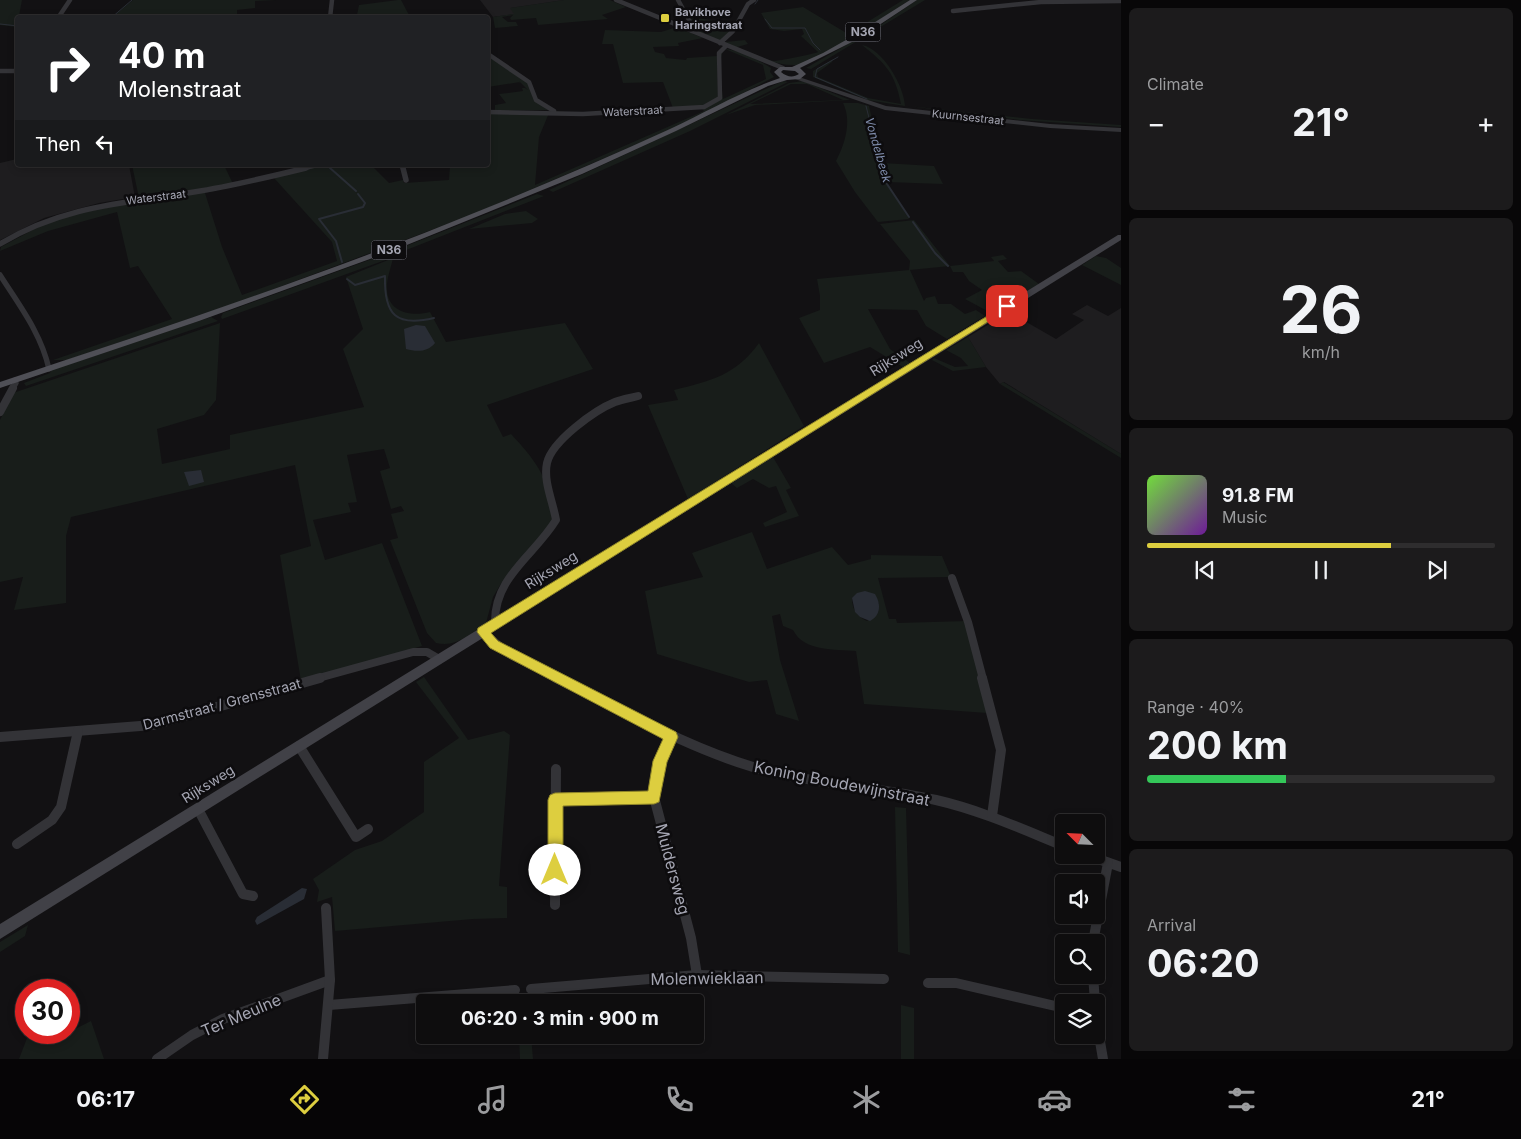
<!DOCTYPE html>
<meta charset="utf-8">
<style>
body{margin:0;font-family:Inter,sans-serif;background:#1c1b1c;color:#f1f3f6;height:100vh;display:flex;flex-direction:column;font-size:19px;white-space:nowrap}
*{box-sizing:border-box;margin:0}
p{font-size:16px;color:#9b9c9e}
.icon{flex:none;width:28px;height:28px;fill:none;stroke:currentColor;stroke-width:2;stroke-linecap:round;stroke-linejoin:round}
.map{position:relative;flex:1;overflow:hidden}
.drawer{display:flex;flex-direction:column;gap:8px;padding:8px;background:#080708;width:400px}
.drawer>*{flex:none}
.guide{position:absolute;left:15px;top:15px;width:475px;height:152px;border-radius:5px;box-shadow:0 2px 8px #0003,0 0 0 1px #2e2d2e;background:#202124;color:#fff;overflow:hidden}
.needle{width:32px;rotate:294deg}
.controls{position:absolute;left:1055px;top:814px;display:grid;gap:10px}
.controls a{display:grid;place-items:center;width:50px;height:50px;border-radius:5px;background:#0e0d0e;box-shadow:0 2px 8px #0003,0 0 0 1px #2e2d2e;font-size:25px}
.speed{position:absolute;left:15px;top:979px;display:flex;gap:10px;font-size:25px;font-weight:700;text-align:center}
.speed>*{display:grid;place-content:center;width:65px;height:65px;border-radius:50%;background:#0e0d0e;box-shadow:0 2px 8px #0003,0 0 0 1px #2e2d2e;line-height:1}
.speed .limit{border:8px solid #d22;background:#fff;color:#111}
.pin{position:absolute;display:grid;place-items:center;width:42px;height:42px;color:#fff;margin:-21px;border-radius:10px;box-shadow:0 2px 8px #0006}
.me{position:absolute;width:55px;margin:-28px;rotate:0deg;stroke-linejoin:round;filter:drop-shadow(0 0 4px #0008)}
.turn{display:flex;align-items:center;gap:18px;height:105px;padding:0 20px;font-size:22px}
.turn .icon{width:65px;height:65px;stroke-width:2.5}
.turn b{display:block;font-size:35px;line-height:42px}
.then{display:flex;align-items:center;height:48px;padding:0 20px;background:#0003;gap:10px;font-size:19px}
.big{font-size:38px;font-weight:700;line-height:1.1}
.drawer .card{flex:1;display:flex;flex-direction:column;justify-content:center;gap:8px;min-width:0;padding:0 18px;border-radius:8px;background:#1c1b1c}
.drawer .dial{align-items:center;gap:0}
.dial b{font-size:65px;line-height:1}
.song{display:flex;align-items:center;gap:15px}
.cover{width:60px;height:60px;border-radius:8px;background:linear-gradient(135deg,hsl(100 70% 55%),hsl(280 70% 35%))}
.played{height:5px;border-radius:2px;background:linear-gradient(90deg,#ddce3f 70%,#2e2d2e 70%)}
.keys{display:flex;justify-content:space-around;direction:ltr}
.heat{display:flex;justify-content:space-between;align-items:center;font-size:28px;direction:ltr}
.charge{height:8px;border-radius:4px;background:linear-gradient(90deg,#34c759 40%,#2e2d2e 0)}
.trip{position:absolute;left:416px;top:994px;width:288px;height:50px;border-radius:5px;background:#0e0d0e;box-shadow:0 2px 8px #0003,0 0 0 1px #2e2d2e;font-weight:700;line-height:50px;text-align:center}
.tab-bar{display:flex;height:80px;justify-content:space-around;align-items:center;background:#060506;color:#9b9c9e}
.tab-bar .icon{width:35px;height:35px}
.tab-bar .active{color:#ddce3f}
.tab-bar b{font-size:22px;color:#f1f3f6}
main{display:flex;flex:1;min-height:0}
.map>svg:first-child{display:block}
.built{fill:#1e1d1f}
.green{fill:#181d1a;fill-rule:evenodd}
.water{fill:#292d35}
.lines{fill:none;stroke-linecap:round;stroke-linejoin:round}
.stream-far1{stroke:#292d35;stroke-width:1}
.stream{stroke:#292d35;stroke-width:2}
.minor-far3{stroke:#333337;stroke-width:4.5}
.minor-far2{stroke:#333337;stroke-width:5.5}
.minor-far1{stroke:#333337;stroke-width:8}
.minor{stroke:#333337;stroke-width:10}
.tertiary{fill:#333337;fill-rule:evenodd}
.secondary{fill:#414147;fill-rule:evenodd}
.primary{fill:#4f4f56;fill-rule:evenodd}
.route{fill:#ddce3f;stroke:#908629}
.poi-dot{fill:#ddce3f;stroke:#0d0c0e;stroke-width:2}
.labels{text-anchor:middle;stroke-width:5;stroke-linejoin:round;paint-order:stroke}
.far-poi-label{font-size:11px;font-weight:bold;fill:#a4a5b2;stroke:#0d0c0e;text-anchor:start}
.far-street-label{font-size:11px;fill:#a4a5b2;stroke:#0d0c0e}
.shield{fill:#0d0c0e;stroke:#777781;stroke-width:1}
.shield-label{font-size:12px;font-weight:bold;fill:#a4a5b2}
.far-water-label{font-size:12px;font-style:italic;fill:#7e8baa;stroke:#0d0c0e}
.street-label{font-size:14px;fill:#a4a5b2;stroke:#0d0c0e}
.near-street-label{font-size:16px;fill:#a4a5b2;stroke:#0d0c0e}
</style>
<main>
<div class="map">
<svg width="1121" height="1059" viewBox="0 0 1121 1059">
<rect width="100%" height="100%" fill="#121113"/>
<!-- built -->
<g class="built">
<path d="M480 0H565L511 8 515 14 493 17Z"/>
<path d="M17 159 18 165H129L135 197 99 203 44 218 0 240V163Z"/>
<path d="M1087 305 1108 316 1121 308V454L1004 382 1000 384 986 367 968 337 1009 312 1056 339 1084 320 1072 314Z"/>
</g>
<!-- green -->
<g class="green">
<path d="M0 0H22L17 27 0 25Z"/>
<path d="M133 0H276L255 1V8L237 10V17H112Z"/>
<path d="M398 0H401L409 15H357L359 5Z"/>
<path d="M564 0H610L626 7 602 15 608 19 538 25 536 18 511 20 510 18 513 15 502 17 508 22H516L518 26 495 28 493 17 514 14 510 8Z"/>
<path d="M903 0H910C891 12 815 64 797 65 772 66 747 52 725 42L745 40 748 44 737 47C748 52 762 59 774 61 778 61 814 54 818 52L801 36 804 34 802 29 784 31 770 29 761 13 803 7 848 34Z"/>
<path d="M917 0H925L811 69 806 68 876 28Z"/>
<path d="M689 16 724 23 719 30 725 32 731 30 721 41 698 32Z"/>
<path d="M677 27 703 38 678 43 679 46 653 47 655 52 664 54 666 58 686 60 687 58 717 56 718 98 704 105 673 108 663 82 623 83 613 44H602L605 30 661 32Z"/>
<path d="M862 45C883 49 904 86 905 106L867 100 813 77V71L833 59 832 62 817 73 818 77 868 98 901 104C895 73 886 64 862 45Z"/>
<path d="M723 49C738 49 759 60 771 68L770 72 774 77 684 124 474 214 245 300 67 360H53L172 319 138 266 130 268 117 212 48 231 0 251 1 247 57 217 273 177 321 165H357L362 168 371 165 389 183 403 180 404 183 449 180 450 165H488V113H549L539 137 535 185 704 111 702 109 722 99 720 53ZM725 49 763 65 766 79 723 99C722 86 716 59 725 49ZM274 178 332 242 337 261 242 295 222 247 205 193Z"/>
<path d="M488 55 528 82 533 98 548 110 495 111V105L506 103 499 94 523 91 522 88H525L528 90 518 80 520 82 488 87Z"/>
<path d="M783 81 788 82 690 131 553 192 549 190Z"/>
<path d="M803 81 850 100 755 105 726 115 789 83ZM791 84H807L843 100 750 104Z"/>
<path d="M843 103H858L869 106 882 163 934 166 943 184 886 182 909 219 878 222 855 192 836 161C845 144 852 121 843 103Z"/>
<path d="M908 106 1032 119 1121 125V127L1020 120Z"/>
<path d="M132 165H224L233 184 139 198Z"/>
<path d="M537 194 544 196 391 256V252Z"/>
<path d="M526 211 538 219 532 223 469 229 505 214Z"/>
<path d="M914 220 950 266 994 261 991 257 1003 255 1007 259 998 261 1008 272 1021 271 1039 284 991 313 965 299 982 290 969 281 963 272H953L950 266 910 270 924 301 926 298 935 296 938 304H951L965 314 976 310 985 316 947 339 926 326 917 310 868 309 890 349 910 363 903 367 870 347 824 363 799 318 820 310V296L817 279 909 270 910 261 880 224Z"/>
<path d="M383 255 391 258 222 319 221 317 223 313Z"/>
<path d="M1096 256 1106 258 1121 268V285L1082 265Z"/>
<path d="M393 258C391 268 386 280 387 290 388 312 411 317 430 312L446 342 565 323 593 369 487 405 503 437 511 434C537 462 552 481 552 522L502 582 493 597 486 623C471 634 456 648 436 643L427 633 390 540 398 538 391 514 404 511 401 506 391 509 380 471 390 468 384 449 347 455 357 502 348 503 351 512 313 520 325 560 382 543 422 646 301 681 280 555 311 546 295 465 71 517 66 536V603L14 610 23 577 0 582V420L13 393 220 323 216 400 204 415 157 429 162 464 230 449V435L364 407 343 349 363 329 346 277Z"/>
<path d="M211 317 218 321 26 386 24 383 50 373 51 370Z"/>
<path d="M968 337 986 367 953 371 932 360 934 358 955 367 968 366 961 358 946 350Z"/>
<path d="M759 343 804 426 688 499 648 405 678 400 674 390C711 381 736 375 759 343Z"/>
<path d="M1003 382 1121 454V458L1000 384Z"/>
<path d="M773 457 791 488 786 490 799 516 765 527 763 523 787 512 776 486 769 488 753 479 737 488 731 483Z"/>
<path d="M752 532 767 569 832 547 848 565 871 559V555L942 556 951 577 878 578 889 619H896L897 623 967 621 987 713 864 704 856 651C835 649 804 652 793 630L783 626 780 614 772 616 780 660 799 721 776 714 767 680 749 682 657 654 645 591 703 577 692 553ZM852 598 879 603 878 612 867 621C857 617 852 609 852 598Z"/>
<path d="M424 677 468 740 504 731 510 735 499 886 507 887V918L473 919 335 931 332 897 317 902 319 890 313 879 355 850 382 841 424 812V762L459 738 416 682Z"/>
<path d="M895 807 906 808 910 955 898 952Z"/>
<path d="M28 925 25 936 0 952V942Z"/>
<path d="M901 1005 914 1008V1059H901Z"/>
<path d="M91 1021 104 1059H19L29 1033 69 1032Z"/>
<path d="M519 1035H531L533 1059H520Z"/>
</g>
<!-- water -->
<g class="water">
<path d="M416 325 425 326 435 343C428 352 417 352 406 349L404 329Z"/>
<path d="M201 470 204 482 189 486 184 472Z"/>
<path d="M865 591 875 594C881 604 881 615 870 621L860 617 855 612 852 598 857 593Z"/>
<path d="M302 888 307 889 304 899 257 925 255 921 257 917Z"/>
</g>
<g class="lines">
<!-- stream-far1 -->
<g class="stream-far1">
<path d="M755 4 758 0"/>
<path d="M111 18 132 0"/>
<path d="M765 19 772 28H805L813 43 820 50"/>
<path d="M0 24 18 26"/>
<path d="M838 57 817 69 815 77 867 99"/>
<path d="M866 106 882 169"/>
<path d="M327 165 331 169"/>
</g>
<!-- stream -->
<g class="stream">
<path d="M330 168 356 191"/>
<path d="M882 168 885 181 909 217"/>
<path d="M913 222 935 253 948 266"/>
<path d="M342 262 336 241 319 219 363 207 365 203 358 194"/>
<path d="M347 279 355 285 385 276C384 315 396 327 434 318"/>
</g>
<!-- minor-far3 -->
<g class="minor-far3">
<path d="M616 0 783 68"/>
<path d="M678 0 693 27 692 31"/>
<path d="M953 11 1041 2 1121 1"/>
<path d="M58 18 70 0"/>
<path d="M330 18 332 0"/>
<path d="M720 43 733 31 748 4 754 0"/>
<path d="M488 54 529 82 536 100 554 111"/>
<path d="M0 71H18"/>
<path d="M488 112 583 114 704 107 720 98 719 53 726 46"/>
<path d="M402 165 403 169"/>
<path d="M301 169 317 165"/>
</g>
<!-- minor-far2 -->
<g class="minor-far2">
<path d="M403 168 406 180"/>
<path d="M0 244C62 206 124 203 194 192 232 186 269 177 306 168"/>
<path d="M0 275C19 305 41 333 49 369"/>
<path d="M12 390 16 383 15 380"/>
</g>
<!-- minor-far1 -->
<g class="minor-far1">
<path d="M0 412 13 388"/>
<path d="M952 578 968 622 983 679"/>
<path d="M495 623C494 577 534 556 556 520 553 502 543 481 547 463 552 441 595 410 615 402 623 399 631 398 638 396"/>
<path d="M483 632 512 656 559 679"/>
<path d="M315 679 413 652H427L439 659"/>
</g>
<!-- minor -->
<g class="minor">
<path d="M556 678C621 709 683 746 753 767 812 784 875 787 936 800 980 810 1022 829 1064 846"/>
<path d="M982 678 1001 750 992 816"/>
<path d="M0 737 153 725 320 678"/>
<path d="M671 737 660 766 654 797 691 938 697 975"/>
<path d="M299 746 356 837 368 829"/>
<path d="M555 800 654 797"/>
<path d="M198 809 243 894 253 896"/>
<path d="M17 844 52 820 61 807 78 731"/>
<path d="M1087 855 1121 867"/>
<path d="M555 905 556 769"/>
<path d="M1093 942 1108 863"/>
<path d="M1093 975 1095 1002"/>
<path d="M928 983H956L1064 1008"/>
<path d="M531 989 697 975 884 979"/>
<path d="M329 1005 515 990"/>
<path d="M1096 1018 1103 1059"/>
<path d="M157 1059 192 1035 223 1019 330 980"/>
<path d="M323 1059 330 980 326 908"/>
</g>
<!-- tertiary -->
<path class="tertiary" d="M795 77H799L886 106 1050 124 1121 128V132L1050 128 885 110 795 79Z"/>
<!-- secondary -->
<path class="secondary" d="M1118 235H1121V240L0 939V924Z"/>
<!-- primary -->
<path class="primary" d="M910 0H917L858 39 800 68 806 74 800 79 787 80 768 86 676 131 582 174 392 251 199 321 0 388V382C163 328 326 274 484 209 546 184 608 157 670 129 706 112 742 91 780 78L774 72 780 67H792L823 53 853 36ZM783 70 795 71 799 74C793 78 787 77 781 72Z"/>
</g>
<!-- route -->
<path class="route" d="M1007 304 1012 306 1010 308 491 633 498 641 676 732 678 737 667 762 659 802 654 804 563 806V870L561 875 555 878 550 875 548 870V800L550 795 555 793 648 791 653 761 663 739 490 648 477 632 478 628Z"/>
<!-- markers -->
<rect class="poi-dot" x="660" y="13" width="10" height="10" rx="2.5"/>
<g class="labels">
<!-- far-poi labels -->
<g class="far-poi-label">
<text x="675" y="16">Bavikhove<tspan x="675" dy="13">Haringstraat</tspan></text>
</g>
<!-- far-street labels -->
<g class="far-street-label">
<text transform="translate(633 111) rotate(-3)" y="4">Waterstraat</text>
<text transform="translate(968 117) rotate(6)" y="4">Kuurnsestraat</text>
<text transform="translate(156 197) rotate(-7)" y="4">Waterstraat</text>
</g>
<!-- shield labels -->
<g class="shield">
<rect x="845.5" y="22.5" width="35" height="19" rx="4"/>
<rect x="371.5" y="240.5" width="35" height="19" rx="4"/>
</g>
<g class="shield-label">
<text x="863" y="36">N36</text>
<text x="389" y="254">N36</text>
</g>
<!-- far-water labels -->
<g class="far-water-label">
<text transform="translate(878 150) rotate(74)" y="4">Vondelbeek</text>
</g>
<!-- street labels -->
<g class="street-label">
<text transform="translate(896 357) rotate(-32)" y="5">Rijksweg</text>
<text transform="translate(551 570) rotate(-32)" y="5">Rijksweg</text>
<text transform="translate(222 704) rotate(-15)" y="5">Darmstraat / Grensstraat</text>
<text transform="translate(208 784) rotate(-32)" y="5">Rijksweg</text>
</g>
<!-- near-street labels -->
<g class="near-street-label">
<text transform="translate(842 783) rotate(11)" y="6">Koning Boudewijnstraat</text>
<text transform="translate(673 869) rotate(75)" y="6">Muldersweg</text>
<text transform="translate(707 978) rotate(-1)" y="6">Molenwieklaan</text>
<text transform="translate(241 1015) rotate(-23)" y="6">Ter Meulne</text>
</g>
</g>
</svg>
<div class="controls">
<a><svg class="needle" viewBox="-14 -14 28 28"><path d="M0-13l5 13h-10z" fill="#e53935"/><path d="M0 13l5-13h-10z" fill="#9b9c9e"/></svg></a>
<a><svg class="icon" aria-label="sound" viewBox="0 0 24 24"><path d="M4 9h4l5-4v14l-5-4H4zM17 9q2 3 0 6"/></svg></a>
<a><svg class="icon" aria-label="search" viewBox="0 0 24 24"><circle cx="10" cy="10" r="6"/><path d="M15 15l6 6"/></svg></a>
<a><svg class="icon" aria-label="layers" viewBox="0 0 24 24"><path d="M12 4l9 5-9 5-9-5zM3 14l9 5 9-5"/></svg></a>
</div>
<div class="speed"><div class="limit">30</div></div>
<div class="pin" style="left:1007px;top:306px;background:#d93025"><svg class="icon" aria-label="arrive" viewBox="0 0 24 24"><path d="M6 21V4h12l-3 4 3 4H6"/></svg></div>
<svg class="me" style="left:555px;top:870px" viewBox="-20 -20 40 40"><circle r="19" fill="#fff"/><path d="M0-13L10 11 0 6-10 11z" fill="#ddce3f"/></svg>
<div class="trip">06:20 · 3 min · 900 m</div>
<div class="guide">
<div class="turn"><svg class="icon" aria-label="right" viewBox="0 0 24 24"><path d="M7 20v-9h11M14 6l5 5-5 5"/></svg><div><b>40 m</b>Molenstraat</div></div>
<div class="then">Then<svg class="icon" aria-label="left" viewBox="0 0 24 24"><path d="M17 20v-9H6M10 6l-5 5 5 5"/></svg></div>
</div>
</div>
<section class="drawer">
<div class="card"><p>Climate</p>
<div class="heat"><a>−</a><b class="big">21°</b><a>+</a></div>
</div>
<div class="card dial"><b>26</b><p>km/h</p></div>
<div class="card">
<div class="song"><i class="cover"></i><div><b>91.8 FM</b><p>Music</p></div></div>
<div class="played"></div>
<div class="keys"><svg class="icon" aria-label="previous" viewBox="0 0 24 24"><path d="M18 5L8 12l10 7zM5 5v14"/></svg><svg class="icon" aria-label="pause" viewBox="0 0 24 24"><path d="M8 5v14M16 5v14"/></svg><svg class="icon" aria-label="next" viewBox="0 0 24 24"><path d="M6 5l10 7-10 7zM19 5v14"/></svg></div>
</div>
<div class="card"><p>Range · 40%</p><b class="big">200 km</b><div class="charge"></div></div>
<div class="card"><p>Arrival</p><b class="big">06:20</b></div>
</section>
</main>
<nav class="tab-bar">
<b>06:17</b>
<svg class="icon active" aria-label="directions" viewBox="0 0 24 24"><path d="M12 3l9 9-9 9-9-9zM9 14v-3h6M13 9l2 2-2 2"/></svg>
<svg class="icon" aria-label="music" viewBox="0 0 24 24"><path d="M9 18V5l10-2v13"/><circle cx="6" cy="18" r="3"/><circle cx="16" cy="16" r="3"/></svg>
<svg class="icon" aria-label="phone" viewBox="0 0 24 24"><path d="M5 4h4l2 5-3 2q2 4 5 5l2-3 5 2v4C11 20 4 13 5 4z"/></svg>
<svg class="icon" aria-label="climate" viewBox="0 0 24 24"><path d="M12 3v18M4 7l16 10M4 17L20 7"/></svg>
<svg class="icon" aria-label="car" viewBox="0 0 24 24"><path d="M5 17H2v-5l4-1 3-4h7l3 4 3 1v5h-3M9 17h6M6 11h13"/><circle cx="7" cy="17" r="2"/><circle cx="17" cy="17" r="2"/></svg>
<svg class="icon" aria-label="filters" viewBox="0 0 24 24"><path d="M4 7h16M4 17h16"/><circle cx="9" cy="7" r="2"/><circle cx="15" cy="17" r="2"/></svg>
<b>21°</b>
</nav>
